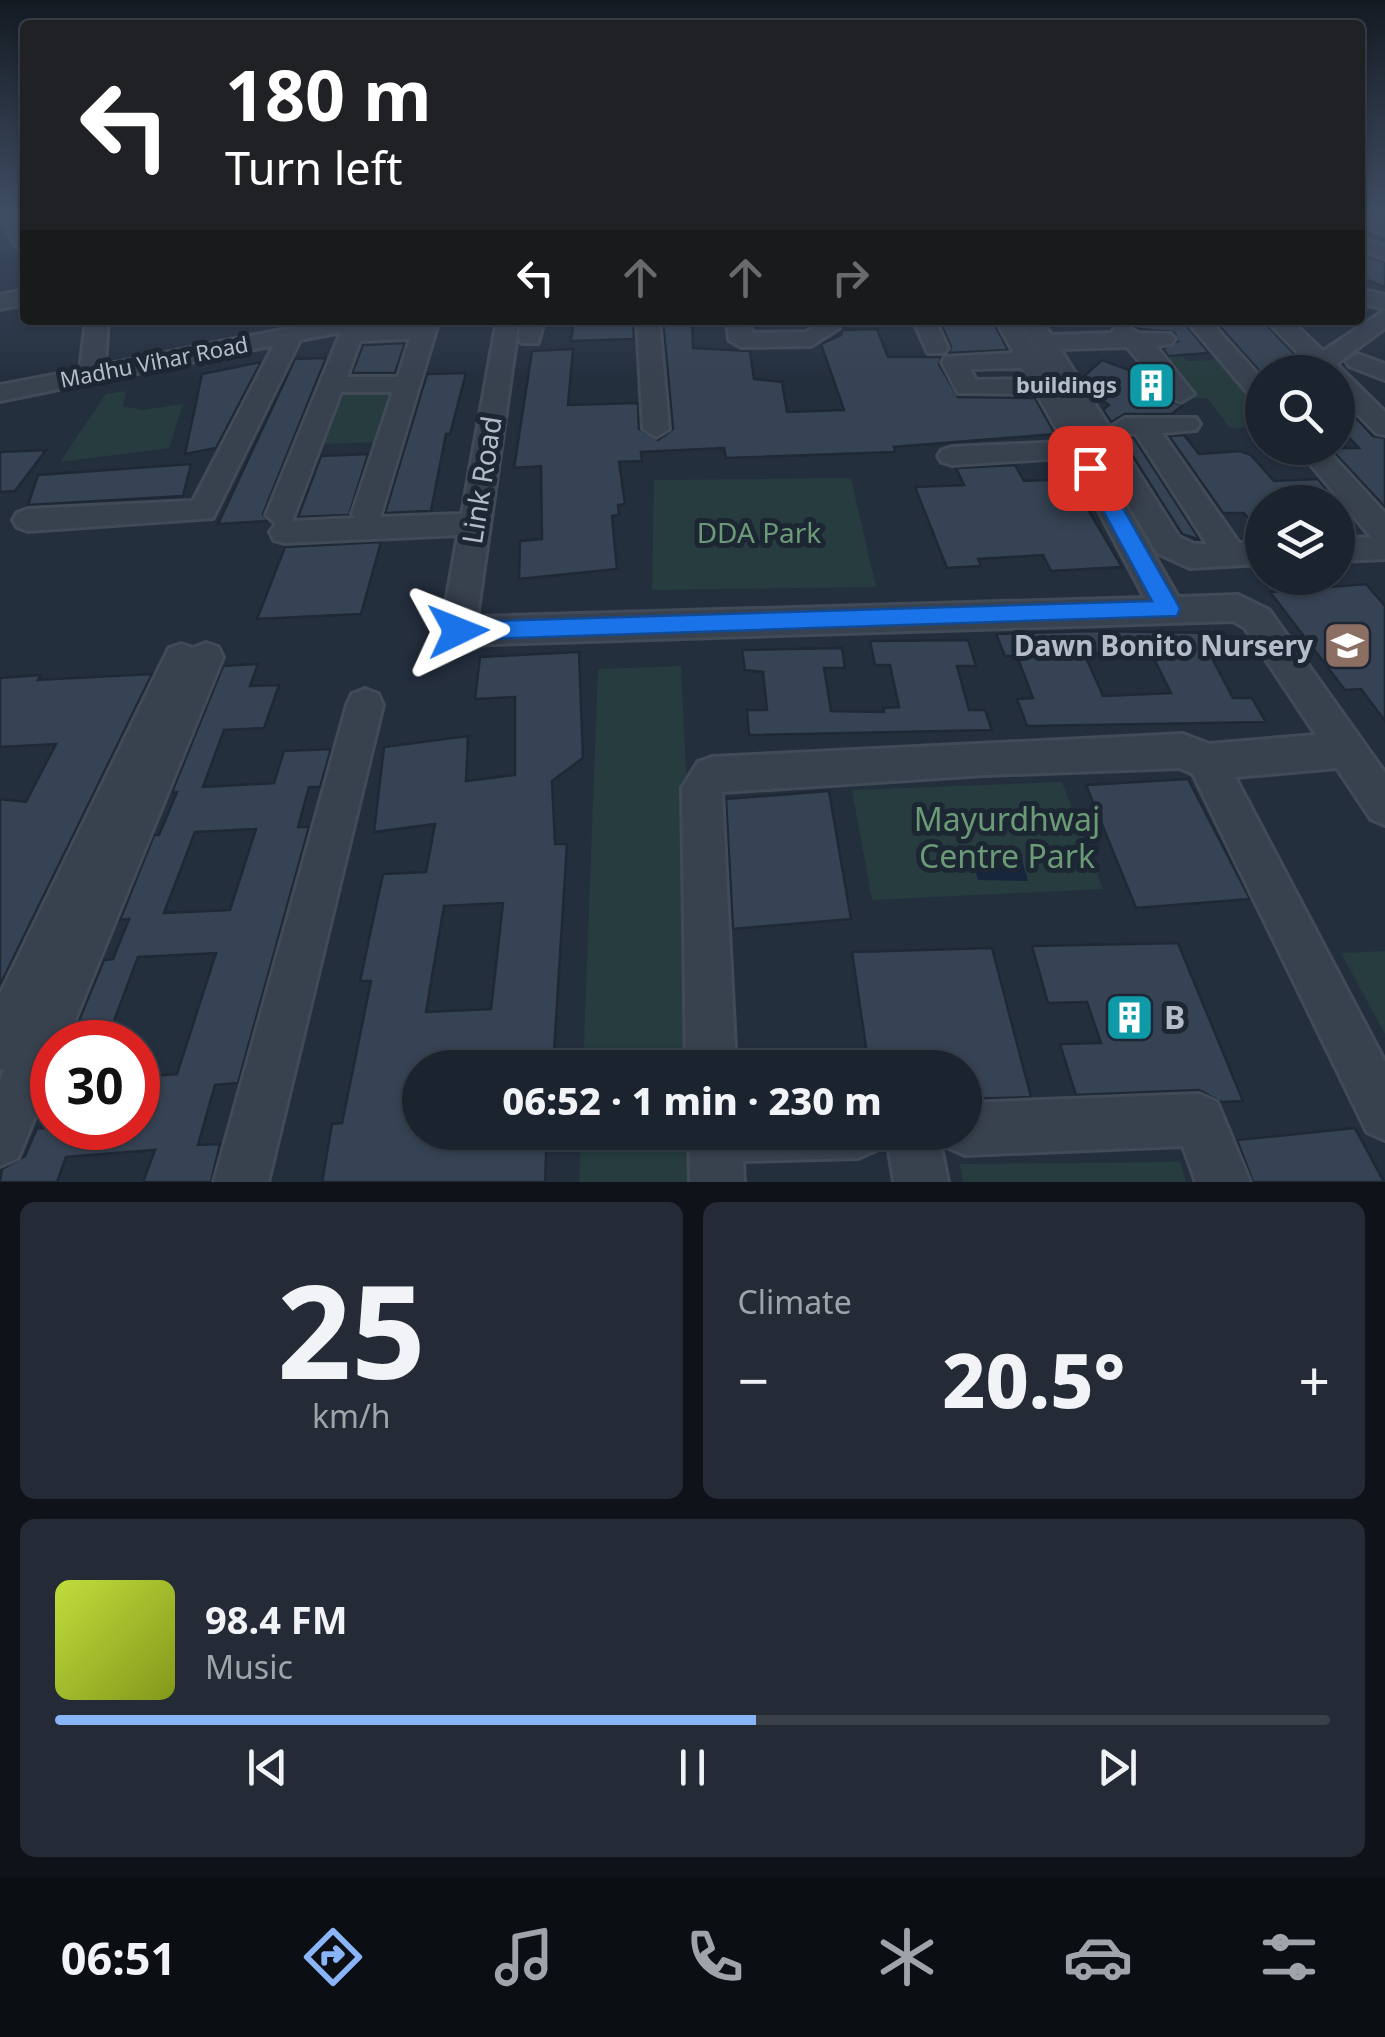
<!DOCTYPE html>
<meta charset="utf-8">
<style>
body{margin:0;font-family:"Noto Sans",sans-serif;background:#242b36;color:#f1f3f6;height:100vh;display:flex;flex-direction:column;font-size:38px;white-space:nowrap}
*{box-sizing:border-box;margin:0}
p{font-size:32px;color:#a0a4aa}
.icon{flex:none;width:55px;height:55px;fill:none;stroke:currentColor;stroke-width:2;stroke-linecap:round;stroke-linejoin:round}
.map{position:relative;height:1182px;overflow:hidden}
.side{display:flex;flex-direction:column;gap:20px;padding:20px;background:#0f1319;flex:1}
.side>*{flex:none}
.banner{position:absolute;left:20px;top:20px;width:1345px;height:305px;border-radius:10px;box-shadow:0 2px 8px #0004,0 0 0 2px #39404a;background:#202124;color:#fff;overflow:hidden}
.buttons{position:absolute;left:1245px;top:355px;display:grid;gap:20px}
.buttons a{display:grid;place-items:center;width:110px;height:110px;border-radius:50%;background:#1b232e;box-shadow:0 2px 8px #0004,0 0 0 2px #39404a;font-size:50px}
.speed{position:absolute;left:30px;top:1020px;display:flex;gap:20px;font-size:50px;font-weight:700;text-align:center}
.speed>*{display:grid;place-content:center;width:130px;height:130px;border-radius:50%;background:#1b232e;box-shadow:0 2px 8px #0004,0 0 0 2px #39404a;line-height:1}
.speed .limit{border:15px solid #d22;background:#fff;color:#111}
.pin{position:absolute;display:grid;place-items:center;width:85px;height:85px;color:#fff;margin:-42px;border-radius:20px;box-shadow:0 5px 15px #0006}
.me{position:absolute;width:110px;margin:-55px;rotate:88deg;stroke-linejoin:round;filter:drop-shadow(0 0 8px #0008)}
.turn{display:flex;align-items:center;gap:35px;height:210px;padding:0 40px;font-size:45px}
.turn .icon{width:130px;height:130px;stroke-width:2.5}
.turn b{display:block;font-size:70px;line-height:85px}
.lanes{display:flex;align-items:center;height:95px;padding:0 40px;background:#0003;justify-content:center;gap:50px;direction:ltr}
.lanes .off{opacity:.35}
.big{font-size:75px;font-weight:800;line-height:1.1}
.side .tile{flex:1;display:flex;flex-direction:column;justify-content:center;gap:15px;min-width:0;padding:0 35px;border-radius:15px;background:#242b36}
.side .dial{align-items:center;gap:0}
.dial b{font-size:130px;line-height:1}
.song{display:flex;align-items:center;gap:30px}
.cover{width:120px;height:120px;border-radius:15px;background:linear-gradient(135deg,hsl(70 70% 55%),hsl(70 70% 35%))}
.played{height:10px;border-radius:5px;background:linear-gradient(90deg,#8ab4f8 55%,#39404a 55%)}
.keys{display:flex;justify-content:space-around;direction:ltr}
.heat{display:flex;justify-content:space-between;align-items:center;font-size:55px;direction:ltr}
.side .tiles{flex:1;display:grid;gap:20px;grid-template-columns:1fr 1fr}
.tile:last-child{grid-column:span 2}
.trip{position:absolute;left:402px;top:1050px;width:580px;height:100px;border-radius:50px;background:#1b232e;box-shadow:0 2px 8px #0004,0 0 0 2px #39404a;font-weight:800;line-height:100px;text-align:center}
.menu{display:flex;height:160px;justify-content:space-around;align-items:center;background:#0b0e12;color:#a0a4aa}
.menu .icon{width:70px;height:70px}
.menu .on{color:#8ab4f8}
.menu b{font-size:45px;color:#f1f3f6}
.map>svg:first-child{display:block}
.green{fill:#263c3f}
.water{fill:#17263c}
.building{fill:#364354;stroke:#1f2835;stroke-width:2.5;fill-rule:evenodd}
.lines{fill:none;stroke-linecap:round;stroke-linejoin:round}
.minor-casing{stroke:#414a57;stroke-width:6}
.minor{fill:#38414e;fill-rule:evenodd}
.route{fill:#1a73e8;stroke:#114b97;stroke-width:2.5}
.labels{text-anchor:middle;stroke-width:10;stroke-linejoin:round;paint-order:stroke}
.far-street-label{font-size:22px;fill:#b4bcc9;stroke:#1d2633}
.far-poi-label{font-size:22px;font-weight:bold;fill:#b4bcc9;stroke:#1d2633;text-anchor:end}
.street-label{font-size:28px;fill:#b4bcc9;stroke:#1d2633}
.park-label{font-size:28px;fill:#6b9a76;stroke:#1d2633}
.poi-label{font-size:28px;font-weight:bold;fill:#b4bcc9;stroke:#1d2633;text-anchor:end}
.near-park-label{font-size:32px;fill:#6b9a76;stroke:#1d2633}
.near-poi-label{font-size:32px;font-weight:bold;fill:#b4bcc9;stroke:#1d2633;text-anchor:start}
</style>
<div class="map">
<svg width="1385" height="1182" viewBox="0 0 1385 1182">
<rect width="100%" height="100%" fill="#242f3e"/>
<!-- green -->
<g class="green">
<path d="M1174 345 1187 361 1223 360 1262 407V427L1230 428 1207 398H1189L1150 346Z"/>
<path d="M401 389 384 442 319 444 342 391Z"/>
<path d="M126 391 123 406 142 410 183 404 169 448 60 462 106 394Z"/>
<path d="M851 478 876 587 652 590 654 480Z"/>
<path d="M681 666 700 1067 583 1068 598 669Z"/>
<path d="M1062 782 1103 889 872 900 852 790Z"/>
<path d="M1385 951V1034L1341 953Z"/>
<path d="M581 1133H703L705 1182H579Z"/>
<path d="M1180 1162 1186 1182H963L960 1164Z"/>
</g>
<!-- water -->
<path class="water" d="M968 847H1018L1028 881 978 880Z"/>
<!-- building -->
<g class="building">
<path d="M1360 254 1385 262V287L1360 277Z"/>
<path d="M574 320H633L634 339 571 341Z"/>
<path d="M663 320H692L693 348 750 351 754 379 782 382 787 412 844 410 821 344 841 335 842 330 877 329 888 357H941L939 364 958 397 1035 398 1055 434 894 447 895 452 726 458 724 448 641 452 642 461 619 462 625 504 618 505 619 515 612 516 617 569 519 579 520 541 542 539 541 466 514 468 532 351 573 349 568 405 638 403 639 429 658 440 673 429Z"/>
<path d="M939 320H992L1008 350 949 353 951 346Z"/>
<path d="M1133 320H1182L1209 353 1168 356 1163 349 1178 341 1174 332 1139 329 1122 321 1112 325 1117 321Z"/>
<path d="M1214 320H1262L1311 371 1262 374Z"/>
<path d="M405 343 395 373H352L363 345Z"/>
<path d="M326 358 263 514 268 521 218 524 295 359Z"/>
<path d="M1102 360 1148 377 1169 401 1183 405 1172 414H1125L1111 422 1103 410 1109 405 1093 395 1101 388 1082 378Z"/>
<path d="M261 362 216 448 185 454 202 374Z"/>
<path d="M466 373 450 434H446L431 511 385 513 427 374Z"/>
<path d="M1338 399 1373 436 1385 438V507L1330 448H1359L1338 426Z"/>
<path d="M1184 435 1199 454 1240 451 1251 455 1274 481 1318 479 1337 502H1262V535L1244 513H1223L1169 436Z"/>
<path d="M1120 436 1134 438 1200 540 1182 534Z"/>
<path d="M46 450 15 491 0 492V452Z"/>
<path d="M368 454 349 515 298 517 321 456Z"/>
<path d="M191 464 183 496 28 505 38 475Z"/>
<path d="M1015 465 1024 481 1070 479 1122 567 1051 571 1043 555 978 559 981 566 947 568 915 487 964 485 956 468Z"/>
<path d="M381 542 361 614 257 619 285 547Z"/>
<path d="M1366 584 1385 606V721L1361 689 1345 690 1270 592Z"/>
<path d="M1091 631 1216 633 1230 658H1212L1233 698H1252L1266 722 1027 726 1017 699 1033 698 1017 656H1005L996 634ZM1084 653H1151L1171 693 1103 696Z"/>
<path d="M968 640 976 666H957L969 710H985L992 730 749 735 747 710H767L763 672 745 670 742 650 842 648 845 668H824L831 711 884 712 883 708 899 707 890 665H875L870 641Z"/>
<path d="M579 652 583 758 552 781 555 844H567L553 1068H420V1132H547L545 1182H322L332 1124 342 1123 371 981H360L383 874 426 872 435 824 374 832 384 747 468 736 466 781 515 775V697L475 699 480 657ZM503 903 491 1009 426 1012 444 906Z"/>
<path d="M258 664 250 686 279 685 264 728 224 730 203 787 274 783 284 751 331 749 320 787H309L298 827H309L238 1083 215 1085 198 1145 220 1144 211 1182H143L155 1150 66 1157 57 1182H0L2 1169 25 1156 37 1128H138V1077L177 1074 216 953 138 957 106 1042H70L104 960 113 959 129 919 120 920 154 835H159L177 792H172L223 666ZM256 829 230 910 164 913 195 832Z"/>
<path d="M152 674 0 985V799L26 802 56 744 0 747V678L41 675 38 680Z"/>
<path d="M1188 779 1250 899 1136 908 1086 785Z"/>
<path d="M829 791 851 919 733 929 726 799Z"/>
<path d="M1178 943 1243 1101 1221 1102 1199 1090 1076 1095 1060 1044 1101 1043 1087 1002 1048 1003 1032 946Z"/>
<path d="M992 948 1031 1097 965 1099V1068H869L852 952Z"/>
<path d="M1355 1128 1384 1182H1253L1237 1140Z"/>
</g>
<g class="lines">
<defs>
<g id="minor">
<path d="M1 214H21L25 223V251L15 245Z"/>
<path d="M1360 214 1385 222V235L1360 226Z"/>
<path d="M1360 237 1385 246V259L1360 250Z"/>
<path d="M1360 289 1385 295V309L1360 303Z"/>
<path d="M25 290V304L0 309V295Z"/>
<path d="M1385 310V328L1336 364 1385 412V435L1376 433 1338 394V372H1317L1266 320H1290L1323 351Z"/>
<path d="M86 320H108L105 365 331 320H377L368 326 439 320 380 517 462 514 497 320H519L477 617 1145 598 1076 468 1080 461H1100L1178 597 1238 595 1269 610 1385 773V825L1371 819 1337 768 1235 777 1385 1062V1140L1367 1132 1193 774 1180 768 985 775 722 792 736 1068H686L682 788 698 762 712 757 1183 734 1209 744 1316 735 1245 628 1233 621 458 645 446 641 441 631 458 535 285 543 274 540 270 532 276 524 266 515 341 332 300 340 213 518 28 531 17 527 13 520 17 513 28 509 193 501 274 345 0 401V385L80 370ZM410 339 398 377H347L360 341ZM341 392H393L352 514 355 518 292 521Z"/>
<path d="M522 320H544L538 343H522L518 338Z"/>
<path d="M637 320H659L669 429 656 437 643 429Z"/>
<path d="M727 320H749L752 333 806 332 815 326 813 320H835L839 328 811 346 741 347 729 340Z"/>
<path d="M913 320H935L948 348 944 353H928Z"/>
<path d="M996 320H1018L1096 450 1092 456 952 465 942 462 938 456 942 450 952 447 1064 442 1037 394 958 393 942 362 945 357 1014 353ZM1022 368 1028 379 976 380 970 369Z"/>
<path d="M1019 320H1041L1051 335 1112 333 1115 327 1123 325 1138 333 1171 334 1175 339 1171 344 1156 346 1194 394 1181 402 1172 399 1127 347 1060 349 1179 537 1194 544H1207L1136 434 1116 432 1112 426 1125 418H1196L1200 424 1196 430 1162 433 1239 543 1262 542V564L1190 568 1157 553Z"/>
<path d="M1186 320H1209L1262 379V402L1253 399Z"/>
<path d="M1358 354 1385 364V380L1349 366 1346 361Z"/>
<path d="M1297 448H1325L1385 513V559L1338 561V539L1371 537Z"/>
<path d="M206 643 218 647 223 657 66 1042H52V1075L18 1158 0 1166V1080L5 1068 0 1070V994L169 648 181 644 193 648Z"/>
<path d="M365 689 378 694 383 705 268 1182H214L347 705 352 694Z"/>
<path d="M1199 1094 1217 1102 1250 1182H1196L1183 1146 965 1155 947 1147 941 1132H965V1103Z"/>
<path d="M689 1132H884L876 1150 858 1158 743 1161 744 1182H690Z"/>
<path d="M886 1132H938L948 1182H894Z"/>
</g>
</defs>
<!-- minor casing -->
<use href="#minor" class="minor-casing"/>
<!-- minor -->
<use href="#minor" class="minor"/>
</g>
<!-- sky -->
<linearGradient id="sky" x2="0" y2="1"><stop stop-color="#141a22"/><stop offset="0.56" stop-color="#3f4d63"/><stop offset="1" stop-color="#3f4d63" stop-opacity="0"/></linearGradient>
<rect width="1385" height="379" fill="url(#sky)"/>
<!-- route -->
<path class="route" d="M1090 462 1100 468 1177 603 1180 609 1177 616 458 640 449 638 446 631 449 624 458 622 1152 601 1080 468Z"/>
<!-- icons -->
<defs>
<symbol id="building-square" viewBox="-11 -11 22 22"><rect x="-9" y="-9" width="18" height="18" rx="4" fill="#0f9aa8" stroke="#1d2633"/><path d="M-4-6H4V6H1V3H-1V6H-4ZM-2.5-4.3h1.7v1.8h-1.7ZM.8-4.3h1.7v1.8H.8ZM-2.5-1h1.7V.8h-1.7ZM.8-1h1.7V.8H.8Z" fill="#fff"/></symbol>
<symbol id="school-square" viewBox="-11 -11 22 22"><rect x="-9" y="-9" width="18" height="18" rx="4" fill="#8d6e63" stroke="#1d2633"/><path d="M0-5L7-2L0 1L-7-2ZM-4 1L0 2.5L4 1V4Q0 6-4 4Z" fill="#fff"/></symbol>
</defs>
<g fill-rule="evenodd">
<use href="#building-square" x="1124" y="358" width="55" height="55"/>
<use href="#school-square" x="1320" y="618" width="55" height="55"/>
<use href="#building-square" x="1102" y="990" width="55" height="55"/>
</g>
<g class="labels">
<!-- far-street labels -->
<g class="far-street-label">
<text transform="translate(154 362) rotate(-11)" y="8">Madhu Vihar Road</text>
</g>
<!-- far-poi labels -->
<g class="far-poi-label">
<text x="1117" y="393">buildings</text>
</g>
<!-- street labels -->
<g class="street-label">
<text transform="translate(482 480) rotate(-81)" y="10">Link Road</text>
</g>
<!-- park labels -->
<g class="park-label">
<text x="759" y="543">DDA Park</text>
</g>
<!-- poi labels -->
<g class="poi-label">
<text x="1313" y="656">Dawn Bonito Nursery</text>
</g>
<!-- near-park labels -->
<g class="near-park-label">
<text x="1007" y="831">Mayurdhwaj<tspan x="1007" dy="37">Centre Park</tspan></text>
</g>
<!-- near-poi labels -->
<g class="near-poi-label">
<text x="1164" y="1029">B</text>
</g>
</g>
</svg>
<div class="buttons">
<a><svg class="icon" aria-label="search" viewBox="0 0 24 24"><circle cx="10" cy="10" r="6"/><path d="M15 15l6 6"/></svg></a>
<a><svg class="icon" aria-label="layers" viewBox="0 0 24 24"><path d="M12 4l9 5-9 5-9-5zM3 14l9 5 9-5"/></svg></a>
</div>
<div class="speed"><div class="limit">30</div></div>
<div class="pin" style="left:1090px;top:468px;background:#d93025"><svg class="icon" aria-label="arrive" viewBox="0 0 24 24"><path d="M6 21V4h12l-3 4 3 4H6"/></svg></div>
<svg class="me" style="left:458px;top:631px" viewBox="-20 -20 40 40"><path d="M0-17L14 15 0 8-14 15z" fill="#1a73e8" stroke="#fff" stroke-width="4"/></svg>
<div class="trip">06:52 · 1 min · 230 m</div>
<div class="banner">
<div class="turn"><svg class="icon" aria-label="left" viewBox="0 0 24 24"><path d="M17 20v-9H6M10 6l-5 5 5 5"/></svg><div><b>180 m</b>Turn left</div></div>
<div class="lanes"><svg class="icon" aria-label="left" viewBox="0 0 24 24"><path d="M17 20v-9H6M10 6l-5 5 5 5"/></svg><svg class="icon off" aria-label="ahead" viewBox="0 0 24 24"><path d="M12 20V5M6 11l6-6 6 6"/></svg><svg class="icon off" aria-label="ahead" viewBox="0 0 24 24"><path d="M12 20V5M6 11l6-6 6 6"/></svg><svg class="icon off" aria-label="right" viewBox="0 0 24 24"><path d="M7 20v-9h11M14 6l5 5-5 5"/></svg></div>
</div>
</div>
<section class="side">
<div class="tiles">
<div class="tile dial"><b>25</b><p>km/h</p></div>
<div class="tile"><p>Climate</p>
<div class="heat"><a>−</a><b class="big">20.5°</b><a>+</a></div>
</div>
<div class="tile">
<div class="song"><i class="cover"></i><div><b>98.4 FM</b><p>Music</p></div></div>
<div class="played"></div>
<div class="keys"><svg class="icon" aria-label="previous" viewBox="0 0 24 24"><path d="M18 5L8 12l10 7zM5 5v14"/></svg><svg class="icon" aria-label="pause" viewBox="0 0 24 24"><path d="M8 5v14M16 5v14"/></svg><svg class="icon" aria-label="next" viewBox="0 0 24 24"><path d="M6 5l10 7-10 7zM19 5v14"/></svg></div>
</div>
</div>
</section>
<nav class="menu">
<b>06:51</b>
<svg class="icon on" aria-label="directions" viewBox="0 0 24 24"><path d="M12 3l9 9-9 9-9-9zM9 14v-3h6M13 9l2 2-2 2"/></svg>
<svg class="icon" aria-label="music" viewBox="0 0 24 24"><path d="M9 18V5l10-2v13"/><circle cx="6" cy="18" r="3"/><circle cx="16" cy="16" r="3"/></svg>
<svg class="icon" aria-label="phone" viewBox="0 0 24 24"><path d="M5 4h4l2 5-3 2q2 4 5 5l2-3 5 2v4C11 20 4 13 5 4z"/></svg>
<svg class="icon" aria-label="climate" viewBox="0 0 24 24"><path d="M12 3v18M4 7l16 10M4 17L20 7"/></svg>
<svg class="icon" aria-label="car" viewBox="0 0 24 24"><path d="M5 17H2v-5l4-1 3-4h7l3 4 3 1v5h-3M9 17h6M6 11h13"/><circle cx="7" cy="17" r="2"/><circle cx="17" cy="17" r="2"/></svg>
<svg class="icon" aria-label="filters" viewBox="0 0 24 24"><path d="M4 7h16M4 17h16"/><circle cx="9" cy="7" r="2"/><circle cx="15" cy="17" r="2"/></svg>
</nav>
